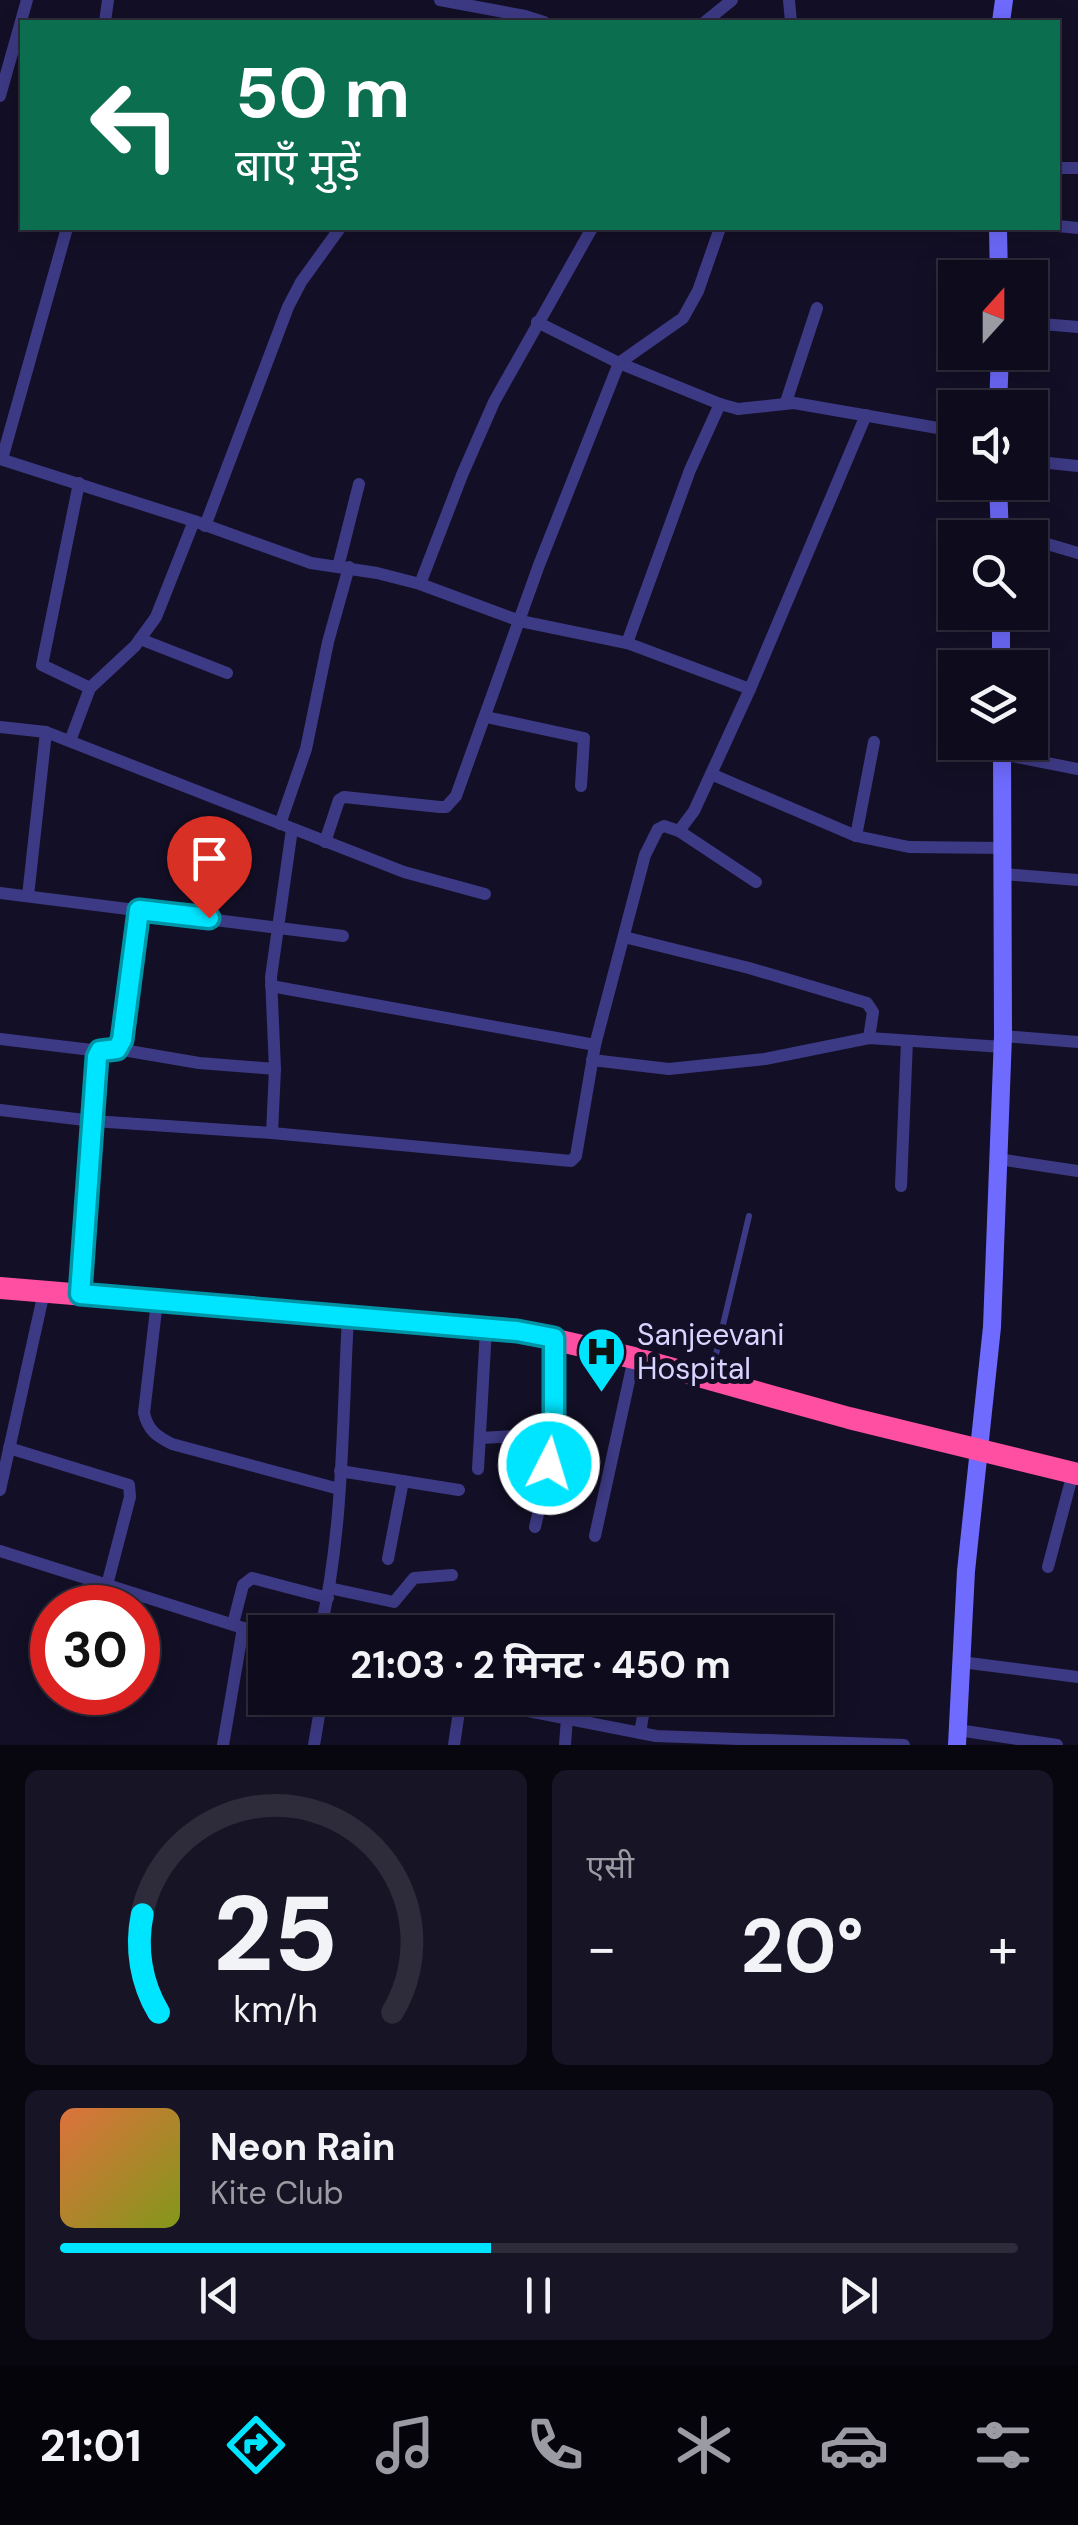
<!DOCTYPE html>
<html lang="hi">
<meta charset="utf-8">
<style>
body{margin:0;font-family:"DM Sans","Noto Sans Devanagari",sans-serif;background:#171425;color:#f1f3f6;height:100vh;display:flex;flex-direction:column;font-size:38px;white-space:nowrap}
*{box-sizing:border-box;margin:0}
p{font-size:32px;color:#9b9ba3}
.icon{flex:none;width:55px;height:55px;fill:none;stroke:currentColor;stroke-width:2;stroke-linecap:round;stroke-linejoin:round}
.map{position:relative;height:1745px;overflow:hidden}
.drawer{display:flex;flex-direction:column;gap:25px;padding:25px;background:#08060f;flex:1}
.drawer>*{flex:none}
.guide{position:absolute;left:20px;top:20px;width:1040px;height:210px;border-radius:0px;box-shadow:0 5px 25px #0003,0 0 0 2px #2e2b3b;background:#0b6e4f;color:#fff;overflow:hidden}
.needle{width:65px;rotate:21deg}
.buttons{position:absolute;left:938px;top:260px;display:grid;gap:20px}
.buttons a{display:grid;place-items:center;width:110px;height:110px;border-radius:0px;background:#0e0b1c;box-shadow:0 5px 25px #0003,0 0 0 2px #2e2b3b;font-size:50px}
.speed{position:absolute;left:30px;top:1585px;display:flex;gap:20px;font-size:50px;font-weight:700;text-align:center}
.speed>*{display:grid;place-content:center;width:130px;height:130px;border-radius:50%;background:#0e0b1c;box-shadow:0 5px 25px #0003,0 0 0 2px #2e2b3b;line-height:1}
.speed .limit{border:15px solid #d22;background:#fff;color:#111}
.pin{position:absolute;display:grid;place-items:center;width:85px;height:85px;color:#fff;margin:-102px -42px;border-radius:50% 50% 50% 0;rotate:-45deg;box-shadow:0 0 10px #0007}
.pin .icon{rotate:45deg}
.me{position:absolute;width:110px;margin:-55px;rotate:5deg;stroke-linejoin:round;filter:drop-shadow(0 0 8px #0008)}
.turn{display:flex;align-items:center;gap:35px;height:210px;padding:0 50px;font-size:45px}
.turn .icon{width:130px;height:130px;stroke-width:2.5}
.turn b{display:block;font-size:70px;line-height:85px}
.big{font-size:75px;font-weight:700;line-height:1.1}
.drawer .card{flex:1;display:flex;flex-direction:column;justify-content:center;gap:15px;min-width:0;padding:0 35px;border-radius:15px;background:#171425}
.drawer .dial{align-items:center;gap:0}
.dial svg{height:260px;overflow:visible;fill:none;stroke:#2e2b3b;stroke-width:7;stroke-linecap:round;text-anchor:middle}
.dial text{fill:#f1f3f6;stroke:none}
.song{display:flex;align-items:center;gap:30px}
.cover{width:120px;height:120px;border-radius:15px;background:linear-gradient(135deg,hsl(20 70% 55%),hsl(70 70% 35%))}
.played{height:10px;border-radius:5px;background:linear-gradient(90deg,#00e5ff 45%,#2e2b3b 45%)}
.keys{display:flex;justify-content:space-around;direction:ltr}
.heat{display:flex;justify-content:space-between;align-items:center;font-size:55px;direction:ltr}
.drawer .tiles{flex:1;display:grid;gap:25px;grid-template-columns:1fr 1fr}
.card:last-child{grid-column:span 2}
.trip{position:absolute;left:248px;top:1615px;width:585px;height:100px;border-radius:0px;background:#0e0b1c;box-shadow:0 5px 25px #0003,0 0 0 2px #2e2b3b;font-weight:700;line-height:100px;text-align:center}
.menu{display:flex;height:160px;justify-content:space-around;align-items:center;background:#06040b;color:#9b9ba3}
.menu .icon{width:70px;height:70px}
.menu .current{color:#00e5ff}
.menu b{font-size:45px;color:#f1f3f6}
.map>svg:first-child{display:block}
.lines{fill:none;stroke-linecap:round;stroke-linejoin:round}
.lane{stroke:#3d3a85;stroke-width:6}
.street{stroke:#3d3a85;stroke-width:12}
.secondary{stroke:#6f6bff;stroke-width:18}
.highway{stroke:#ff4fa3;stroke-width:22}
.route-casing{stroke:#0095a6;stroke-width:25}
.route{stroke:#00e5ff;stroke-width:18}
.labels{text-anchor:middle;stroke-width:10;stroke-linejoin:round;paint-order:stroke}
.poi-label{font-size:30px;fill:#d9d4ff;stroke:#130f26;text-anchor:start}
</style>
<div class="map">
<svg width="1078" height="1745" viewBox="0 0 1078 1745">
<rect width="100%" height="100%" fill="#130f26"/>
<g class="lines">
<!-- lane -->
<path class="lane" d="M711 1375 749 1216"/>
<!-- street -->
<g class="street">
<path d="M440 0 525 16 544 22"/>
<path d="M789 0 791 22"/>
<path d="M105 22 108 0"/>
<path d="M705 22 732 0"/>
<path d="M0 96 27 0"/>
<path d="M1058 168H1078"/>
<path d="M1058 226 1078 228"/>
<path d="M1030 323 1078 327"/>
<path d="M619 363 683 318 698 291 720 228"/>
<path d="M619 363 720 404"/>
<path d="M786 402 817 308"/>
<path d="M0 459 194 521 311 563 377 573 420 584 520 621 627 643 750 689"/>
<path d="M2 459 67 228"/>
<path d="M1030 461 1078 466"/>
<path d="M79 483 42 665 90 688"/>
<path d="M205 526 288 307 301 282 340 228"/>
<path d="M1000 531 1024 538"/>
<path d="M1030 539 1078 553"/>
<path d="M338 567 359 484"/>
<path d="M420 584 462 475 494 402 592 228"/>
<path d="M140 639 227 673"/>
<path d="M627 643 690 470 720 404 738 409 794 403 955 431"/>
<path d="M486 717 584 738 581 786"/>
<path d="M0 727 46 732 404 872 485 894"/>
<path d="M70 741 90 688 135 646 156 617 194 521"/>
<path d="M1002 754 1078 769"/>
<path d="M711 774 856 836 909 847 1003 848"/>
<path d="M280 824 306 749 328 642 349 567"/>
<path d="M679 831 756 882"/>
<path d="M856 836 874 742"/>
<path d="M325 842 339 800 344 797 440 807H446L456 796 539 565 619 363 537 322"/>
<path d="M1003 874 1078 880"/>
<path d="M0 893 343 936"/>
<path d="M28 896 46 732"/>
<path d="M624 937 749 968 867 1003 873 1012 869 1038"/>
<path d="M271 986 595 1045"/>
<path d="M1003 1036 1078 1042"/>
<path d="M0 1039 100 1051"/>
<path d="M117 1049 199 1063 275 1069"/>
<path d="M592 1060 669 1069 765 1059 869 1038 1003 1047"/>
<path d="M0 1110 93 1121 272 1133 571 1161 576 1156 595 1045 645 855 658 829 664 826 679 831 694 811 750 689 866 415"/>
<path d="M272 1133 275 1069 271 977 292 829"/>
<path d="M998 1159 1078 1171"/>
<path d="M901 1186 907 1041"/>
<path d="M80 1295 97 1057 100 1051 117 1049 122 1040 139 910"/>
<path d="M157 1301 144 1413C148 1430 156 1436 172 1444L339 1489"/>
<path d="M480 1438 554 1434"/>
<path d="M9 1448 129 1485 130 1497 107 1585"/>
<path d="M478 1469 486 1329"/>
<path d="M340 1471 459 1490"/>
<path d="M0 1490 44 1292"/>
<path d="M535 1527 553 1449 554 1338"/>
<path d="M595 1536 634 1358"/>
<path d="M0 1551 265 1635"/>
<path d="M388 1559 403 1481"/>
<path d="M1048 1567 1073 1473"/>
<path d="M329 1588 394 1602 414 1578 452 1575"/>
<path d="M233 1624 243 1585 252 1578 328 1598"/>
<path d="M320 1632C344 1530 342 1422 348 1317"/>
<path d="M656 1632 657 1625"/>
<path d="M722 1632 725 1619"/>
<path d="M961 1662 1078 1677"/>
<path d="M687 1698H706"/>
<path d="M958 1730 1057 1745"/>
<path d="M640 1733 646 1698"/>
<path d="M223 1745 243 1628"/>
<path d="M314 1745 322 1698"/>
<path d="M454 1745 461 1698 656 1736 904 1745"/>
<path d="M565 1745 567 1718"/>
</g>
<!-- secondary -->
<g class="secondary">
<path d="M1001 22 1004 0"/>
<path d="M998 228 999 278"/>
<path d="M998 408 1000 352"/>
<path d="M998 482 1000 538"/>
<path d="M1001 612V668"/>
<path d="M957 1745 966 1571 992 1327 1003 1036 1002 742"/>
</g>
<!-- highway -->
<path class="highway" d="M0 1288 517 1331 634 1358 849 1418 1078 1474"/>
</g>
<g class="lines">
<defs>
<path id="route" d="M209 918 139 910 122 1040 117 1049 100 1051 97 1057 80 1294 517 1331 554 1338V1434L549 1464"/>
</defs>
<!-- route casing -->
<use href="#route" class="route-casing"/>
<!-- route -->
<use href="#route" class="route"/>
</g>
<!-- icons -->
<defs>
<symbol id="hospital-pin" viewBox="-11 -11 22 30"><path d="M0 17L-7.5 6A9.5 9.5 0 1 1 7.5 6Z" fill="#00e5ff" stroke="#130f26"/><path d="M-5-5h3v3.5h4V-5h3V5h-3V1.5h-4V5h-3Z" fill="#111"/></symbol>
</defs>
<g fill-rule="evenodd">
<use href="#hospital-pin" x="574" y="1324" width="55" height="75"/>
</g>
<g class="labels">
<!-- poi labels -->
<g class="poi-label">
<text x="637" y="1345">Sanjeevani<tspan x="637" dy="34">Hospital</tspan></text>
</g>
</g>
</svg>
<div class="buttons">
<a><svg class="needle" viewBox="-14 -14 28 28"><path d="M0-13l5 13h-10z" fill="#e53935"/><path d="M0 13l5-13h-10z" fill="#9b9ba3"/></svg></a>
<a><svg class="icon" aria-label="sound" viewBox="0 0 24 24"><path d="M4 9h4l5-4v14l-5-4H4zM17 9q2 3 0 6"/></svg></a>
<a><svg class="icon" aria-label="search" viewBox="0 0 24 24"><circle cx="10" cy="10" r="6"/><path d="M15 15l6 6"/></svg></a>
<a><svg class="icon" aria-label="layers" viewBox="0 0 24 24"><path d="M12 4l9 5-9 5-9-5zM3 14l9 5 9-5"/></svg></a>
</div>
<div class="speed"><div class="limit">30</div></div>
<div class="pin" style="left:209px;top:918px;background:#d93025"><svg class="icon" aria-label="arrive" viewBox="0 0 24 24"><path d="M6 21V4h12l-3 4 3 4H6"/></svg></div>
<svg class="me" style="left:549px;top:1464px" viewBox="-20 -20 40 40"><circle r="17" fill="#00e5ff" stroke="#fff" stroke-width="3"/><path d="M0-11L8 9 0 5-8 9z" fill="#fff"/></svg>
<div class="trip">21:03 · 2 मिनट · 450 m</div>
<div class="guide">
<div class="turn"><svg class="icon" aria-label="left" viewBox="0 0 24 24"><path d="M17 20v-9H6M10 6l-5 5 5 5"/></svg><div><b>50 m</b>बाएँ मुड़ें</div></div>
</div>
</div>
<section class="drawer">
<div class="tiles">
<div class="card dial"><svg viewBox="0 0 100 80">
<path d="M14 69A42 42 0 1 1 86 69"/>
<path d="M14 69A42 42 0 0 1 9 39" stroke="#00e5ff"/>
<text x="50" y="56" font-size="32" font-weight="700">25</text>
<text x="50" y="72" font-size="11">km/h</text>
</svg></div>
<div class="card"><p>एसी</p>
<div class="heat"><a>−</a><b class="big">20°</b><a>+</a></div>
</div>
<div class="card">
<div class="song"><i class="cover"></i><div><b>Neon Rain</b><p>Kite Club</p></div></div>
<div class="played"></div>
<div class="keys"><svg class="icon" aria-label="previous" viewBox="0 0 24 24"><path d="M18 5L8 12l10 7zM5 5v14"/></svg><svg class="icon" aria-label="pause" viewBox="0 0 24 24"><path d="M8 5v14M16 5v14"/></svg><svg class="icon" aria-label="next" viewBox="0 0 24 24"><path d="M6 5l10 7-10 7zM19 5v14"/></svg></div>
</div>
</div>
</section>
<nav class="menu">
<b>21:01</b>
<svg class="icon current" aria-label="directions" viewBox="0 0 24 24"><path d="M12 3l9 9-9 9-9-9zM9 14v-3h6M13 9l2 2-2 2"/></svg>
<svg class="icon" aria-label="music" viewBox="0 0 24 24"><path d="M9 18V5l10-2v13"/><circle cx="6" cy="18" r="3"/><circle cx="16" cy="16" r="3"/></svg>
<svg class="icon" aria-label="phone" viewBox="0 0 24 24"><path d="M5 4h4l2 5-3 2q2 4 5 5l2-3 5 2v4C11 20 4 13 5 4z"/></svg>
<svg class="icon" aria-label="climate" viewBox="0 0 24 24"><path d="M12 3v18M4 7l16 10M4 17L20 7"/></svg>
<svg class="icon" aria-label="car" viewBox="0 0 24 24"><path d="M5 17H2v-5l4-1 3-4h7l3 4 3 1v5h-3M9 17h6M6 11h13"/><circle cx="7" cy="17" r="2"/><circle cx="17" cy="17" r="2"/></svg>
<svg class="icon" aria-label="filters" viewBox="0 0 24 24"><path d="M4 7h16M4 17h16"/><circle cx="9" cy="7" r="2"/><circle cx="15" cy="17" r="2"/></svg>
</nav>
